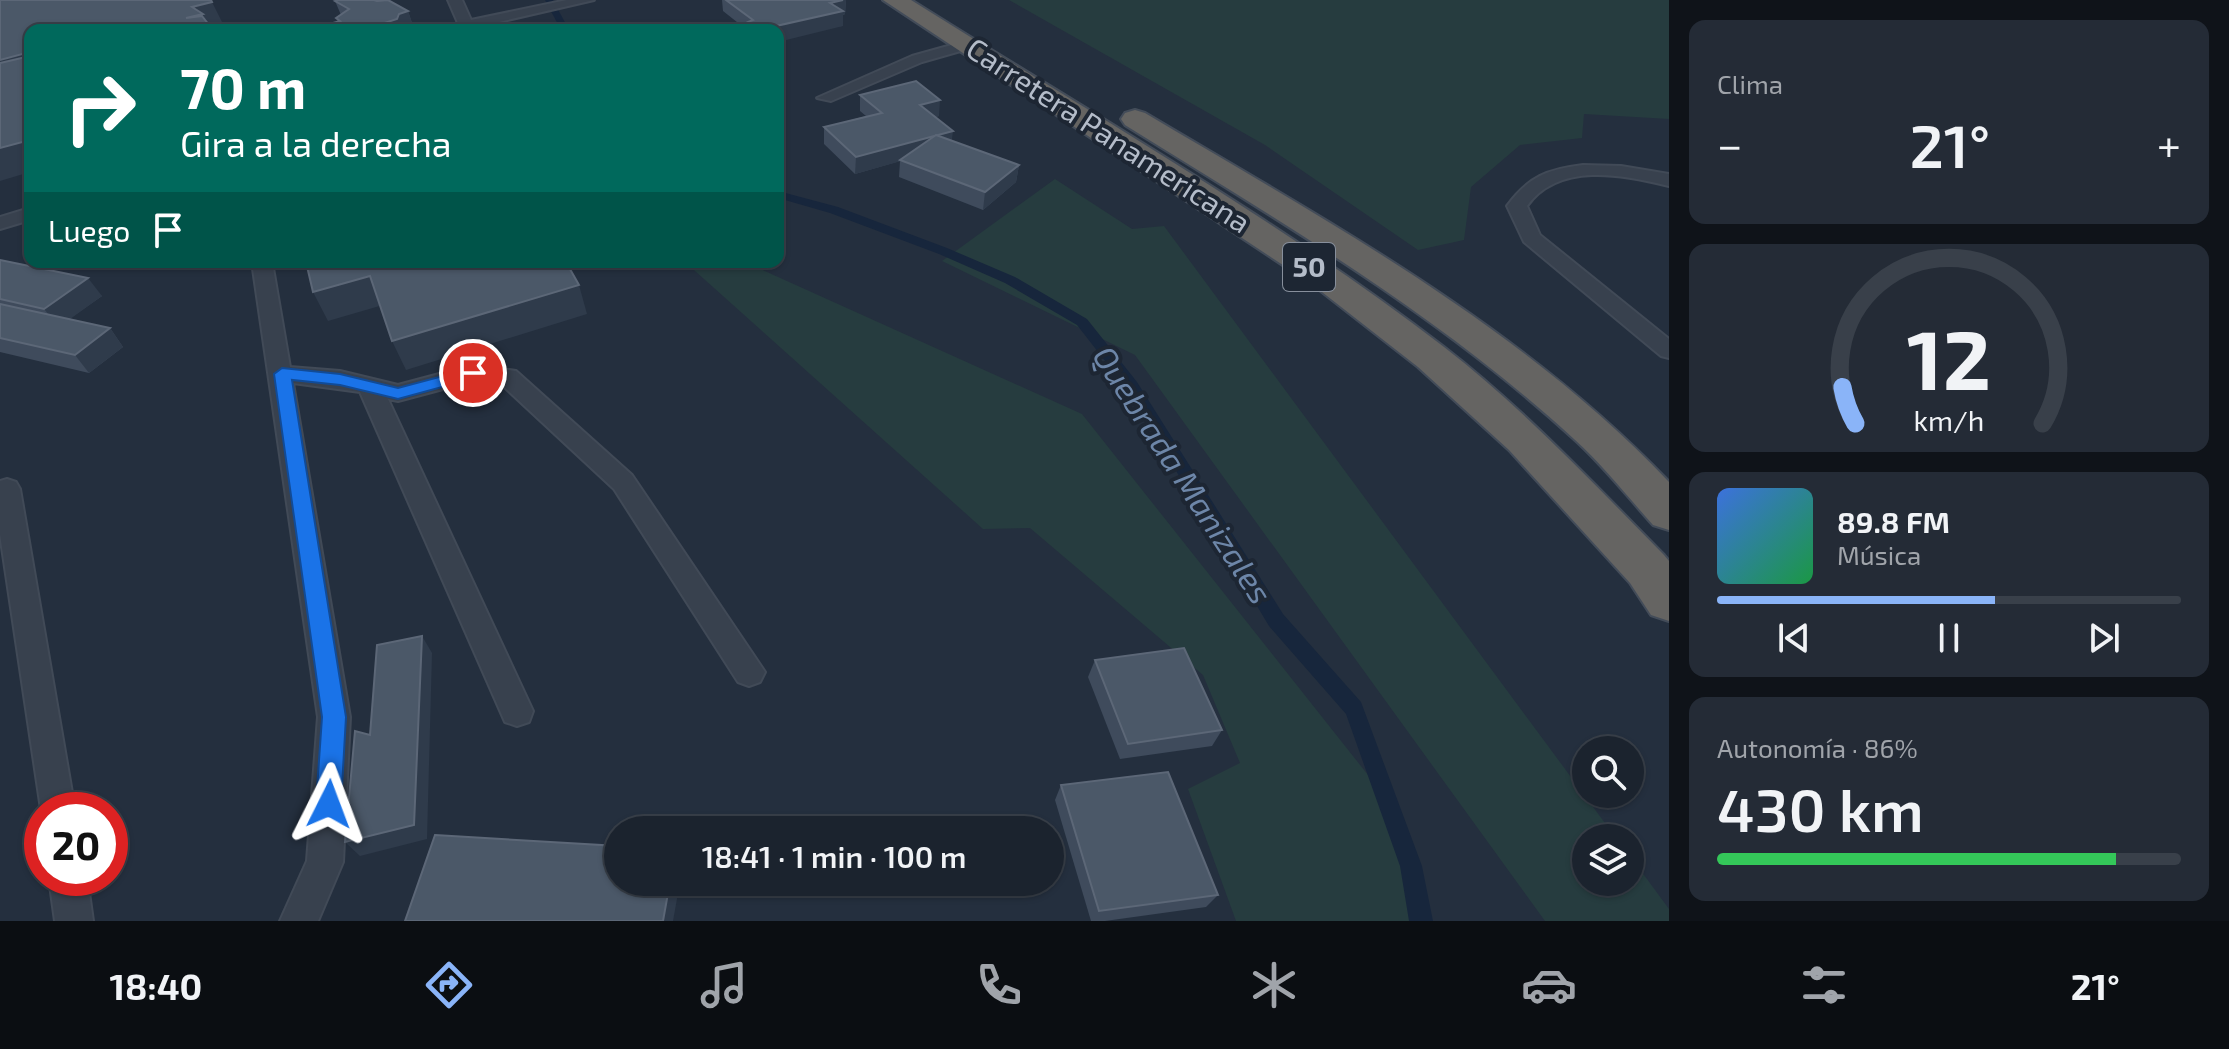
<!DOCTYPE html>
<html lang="es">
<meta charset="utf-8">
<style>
body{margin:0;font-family:"Exo 2",sans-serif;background:#242b36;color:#f1f3f6;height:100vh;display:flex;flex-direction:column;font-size:30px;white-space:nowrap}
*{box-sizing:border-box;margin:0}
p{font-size:26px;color:#a0a4aa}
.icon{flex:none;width:44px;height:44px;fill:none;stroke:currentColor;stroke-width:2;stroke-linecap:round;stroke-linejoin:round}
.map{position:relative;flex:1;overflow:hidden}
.sheet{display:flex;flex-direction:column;gap:20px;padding:20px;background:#0f1319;width:560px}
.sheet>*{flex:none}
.banner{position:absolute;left:24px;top:24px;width:760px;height:244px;border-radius:16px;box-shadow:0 2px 6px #0004,0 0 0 2px #39404a;background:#00695c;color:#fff;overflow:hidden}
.buttons{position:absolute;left:1572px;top:736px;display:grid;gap:16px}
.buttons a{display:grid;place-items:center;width:72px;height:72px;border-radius:50%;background:#1b232e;box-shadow:0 2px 6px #0004,0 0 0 2px #39404a;font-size:40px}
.speed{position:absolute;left:24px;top:792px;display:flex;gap:16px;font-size:40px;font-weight:700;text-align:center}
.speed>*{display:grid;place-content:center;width:104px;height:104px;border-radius:50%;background:#1b232e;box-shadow:0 2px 6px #0004,0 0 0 2px #39404a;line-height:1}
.speed .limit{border:12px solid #d22;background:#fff;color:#111}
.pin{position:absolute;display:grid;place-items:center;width:68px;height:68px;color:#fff;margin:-34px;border:4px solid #fff;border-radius:50%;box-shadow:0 2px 8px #0007}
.me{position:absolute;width:88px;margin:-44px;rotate:3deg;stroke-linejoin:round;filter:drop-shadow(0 0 6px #0008)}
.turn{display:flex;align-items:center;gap:28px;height:168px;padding:0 24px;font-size:36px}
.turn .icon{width:104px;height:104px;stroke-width:2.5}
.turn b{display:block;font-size:56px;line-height:68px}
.then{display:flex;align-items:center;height:76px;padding:0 24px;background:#0003;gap:16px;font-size:30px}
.big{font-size:60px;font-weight:600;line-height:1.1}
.sheet .card{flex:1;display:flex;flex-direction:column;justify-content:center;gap:12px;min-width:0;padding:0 28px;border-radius:16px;background:#242b36}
.sheet .dial{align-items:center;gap:0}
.dial svg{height:208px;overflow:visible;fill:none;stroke:#39404a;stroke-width:7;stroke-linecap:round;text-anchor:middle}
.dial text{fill:#f1f3f6;stroke:none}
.song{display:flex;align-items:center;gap:24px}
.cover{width:96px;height:96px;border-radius:12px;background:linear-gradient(135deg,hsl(220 70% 55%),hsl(140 70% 35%))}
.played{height:8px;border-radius:4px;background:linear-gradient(90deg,#8ab4f8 60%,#39404a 60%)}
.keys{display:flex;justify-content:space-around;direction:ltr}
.heat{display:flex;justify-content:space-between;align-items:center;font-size:44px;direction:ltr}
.charge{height:12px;border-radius:6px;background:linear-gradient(90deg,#34c759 86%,#39404a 0)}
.trip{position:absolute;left:604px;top:816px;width:460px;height:80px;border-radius:40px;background:#1b232e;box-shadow:0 2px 6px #0004,0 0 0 2px #39404a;font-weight:600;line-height:80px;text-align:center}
.tab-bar{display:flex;height:128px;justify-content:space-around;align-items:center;background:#0b0e12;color:#a0a4aa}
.tab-bar .icon{width:56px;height:56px}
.tab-bar .active{color:#8ab4f8}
.tab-bar b{font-size:36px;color:#f1f3f6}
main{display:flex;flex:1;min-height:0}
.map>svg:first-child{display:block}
.green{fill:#263c3f}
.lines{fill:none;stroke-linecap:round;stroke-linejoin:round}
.stream{fill:#17263c;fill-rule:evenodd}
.service-casing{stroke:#414a57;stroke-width:4}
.trunk-casing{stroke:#434c59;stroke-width:4}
.service{fill:#38414e;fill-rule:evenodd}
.trunk{fill:#656462;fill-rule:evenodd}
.wall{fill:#3f4b5c}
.shaded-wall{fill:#2f3b4b}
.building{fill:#4b5868;stroke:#5c6777;stroke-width:2}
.route{fill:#1a73e8;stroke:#114b97;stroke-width:2}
.labels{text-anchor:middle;stroke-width:8;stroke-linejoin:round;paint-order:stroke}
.shield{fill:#1d2633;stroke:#878f9c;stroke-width:2}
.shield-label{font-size:28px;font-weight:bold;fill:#b4bcc9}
.street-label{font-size:30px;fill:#b4bcc9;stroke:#1d2633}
.water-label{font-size:32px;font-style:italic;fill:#6d86a8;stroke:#1d2633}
</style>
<main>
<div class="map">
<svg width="1669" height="921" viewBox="0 0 1669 921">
<rect width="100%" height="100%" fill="#242f3e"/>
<!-- green -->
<g class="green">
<path d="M1009 0H1669V119L1584 114 1582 138 1520 145 1471 187 1464 240 1418 250 1265 145Z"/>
<path d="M1055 179 1132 229 1164 226 1616 838H1586V882H1630V856L1669 909V921H1545L1135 355 942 261Z"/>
<path d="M685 262H745L1082 414 1391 804 1414 921H1236L1188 789 1240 763 1203 675 1030 528 983 529Z"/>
</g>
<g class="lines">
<!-- stream -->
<g class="stream">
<path d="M545 0H553L569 30H561Z"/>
<path d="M778 191 838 207 947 248 1015 277 1087 319 1137 382 1283 614 1361 702 1422 866 1433 921H1409L1400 866 1346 714 1269 626 1127 389 1077 325 1005 283 939 254 830 213 778 198Z"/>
</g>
<defs>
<g id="service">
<path d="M448 0H462L471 20 567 0H594L464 30H436L458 23Z"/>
<path d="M966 41 973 45 971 48 922 62 831 101 817 98 912 56Z"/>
<path d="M1583 165 1621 166 1669 174V186C1622 174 1558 162 1527 206L1540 235 1669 339V358L1661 356 1524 242 1507 206C1528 177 1548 169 1583 165Z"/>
<path d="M30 208V220L0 229V217Z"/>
<path d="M252 262H272L290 367 340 371 398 385 473 365 516 371 632 475 765 672 760 682 749 686 738 682 614 489 501 384 473 381 398 401 388 399 533 711 529 722 517 726 505 722 360 392 293 383 350 717 343 862 318 921H280L307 861 318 717Z"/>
<path d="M7 479 16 482 20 489 75 810H42V816L0 534V481Z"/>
<path d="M49 878H87L93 921H55Z"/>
</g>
<g id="trunk">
<path d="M883 0H911C1090 113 1276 218 1444 347 1524 409 1593 483 1664 555L1669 561V621L1651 615 1630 583 1509 450 1418 367 1313 285Z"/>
<path d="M1135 110 1145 113C1327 221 1522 327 1669 482V530L1653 525C1627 496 1603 465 1574 439 1439 315 1280 221 1125 125L1121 119 1125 113Z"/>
</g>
</defs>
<!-- service casing -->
<use href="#service" class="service-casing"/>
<!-- trunk casing -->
<use href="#trunk" class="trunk-casing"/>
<!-- service -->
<use href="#service" class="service"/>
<!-- trunk -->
<use href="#trunk" class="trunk"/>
</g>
<!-- wall -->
<g class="wall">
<path d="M722 0H846L845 14 843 15V26L778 30H747L723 11Z"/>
<path d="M335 1 408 11 413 26 404 29 338 22 336 18 341 15Z"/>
<path d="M860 95 939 116 935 117 952 141 1019 165 1016 182 983 210 899 177 900 161 855 174 824 144V127L866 116 860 111Z"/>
<path d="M0 260 102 296 69 319 110 328 123 347 89 373 0 352Z"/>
<path d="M1095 660 1222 730 1212 746 1120 759 1088 677Z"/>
<path d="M1061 785 1218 895 1206 907 1105 921H1091L1055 800Z"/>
</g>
<!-- shaded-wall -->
<g class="shaded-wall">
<path d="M843 0H846L845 14 843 15V26L778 42V30H762L830 3Z"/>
<path d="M212 2 224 26 211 29 192 30V7Z"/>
<path d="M408 11 413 26 404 29V30H363L399 14Z"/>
<path d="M30 52V82L0 90V60Z"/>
<path d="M940 100 939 116 919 121 920 105Z"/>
<path d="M953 131 951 147 855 174 856 157Z"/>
<path d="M30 140V172L0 181V148Z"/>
<path d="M1019 165 1016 182 983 210 985 192Z"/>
<path d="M560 262H585L586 266 563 273Z"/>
<path d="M370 276 383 305 328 321 313 292Z"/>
<path d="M88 278 102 296 59 327 44 309Z"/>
<path d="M579 285 587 314 406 370 392 341Z"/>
<path d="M110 328 123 347 89 373 75 355Z"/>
<path d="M422 636 432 653 427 839 360 856 345 842Z"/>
<path d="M670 882H680L673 921H663Z"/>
</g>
<!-- building -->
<g class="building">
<path d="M0 0H211L212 2 192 7 203 14 186 18 202 16 213 30H30V52L0 60Z"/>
<path d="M338 0H374L377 1 388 0 408 11 399 14 397 19 363 30 312 29 340 21 336 18 349 9 335 1Z"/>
<path d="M726 0H843L830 3 843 11 758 30 748 22 753 20Z"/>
<path d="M30 56V140L0 148V63Z"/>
<path d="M916 81 940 100 920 105 953 131 856 157 824 127 882 113 860 95Z"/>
<path d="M936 135 1019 165 985 192 900 160Z"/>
<path d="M0 260 88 278 44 309 0 299Z"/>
<path d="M306 262H566L579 285 392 341 370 276 313 292Z"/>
<path d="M0 304 110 328 75 355 0 338Z"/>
<path d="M422 636 414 825 345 842 355 731 370 735 377 645Z"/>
<path d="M1184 648 1222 730 1128 744 1095 660Z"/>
<path d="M1168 772 1218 895 1099 911 1061 785Z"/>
<path d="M435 835 618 846V882H670L663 921H405Z"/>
</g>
<!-- route -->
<path class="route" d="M282 368 340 374 398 388 473 368 481 373 479 377 398 399 340 385 292 380 346 717 341 804 338 813 329 816 320 813 316 804 322 717 274 374Z"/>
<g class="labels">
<!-- shield labels -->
<rect class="shield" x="1283" y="243" width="52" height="48" rx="6"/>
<g class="shield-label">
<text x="1309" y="277">50</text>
</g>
<!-- street labels -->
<g class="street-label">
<text transform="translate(1108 136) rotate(33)" y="10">Carretera Panamericana</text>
</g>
<!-- water labels -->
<g class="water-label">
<text transform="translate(1182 475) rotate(57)" y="11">Quebrada Manizales</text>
</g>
</g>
</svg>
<div class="buttons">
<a><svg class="icon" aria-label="search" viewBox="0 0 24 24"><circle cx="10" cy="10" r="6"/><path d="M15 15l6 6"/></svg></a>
<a><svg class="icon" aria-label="layers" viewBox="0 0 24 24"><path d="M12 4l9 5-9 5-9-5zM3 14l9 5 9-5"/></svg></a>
</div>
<div class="speed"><div class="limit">20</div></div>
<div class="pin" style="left:473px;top:373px;background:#d93025"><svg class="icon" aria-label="arrive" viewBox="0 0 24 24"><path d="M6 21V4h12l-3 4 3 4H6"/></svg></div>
<svg class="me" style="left:329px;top:804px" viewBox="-20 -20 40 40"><path d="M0-17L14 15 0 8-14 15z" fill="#1a73e8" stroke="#fff" stroke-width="4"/></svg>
<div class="trip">18:41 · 1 min · 100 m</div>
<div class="banner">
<div class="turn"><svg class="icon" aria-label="right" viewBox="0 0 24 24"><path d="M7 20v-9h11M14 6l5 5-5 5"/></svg><div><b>70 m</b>Gira a la derecha</div></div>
<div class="then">Luego<svg class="icon" aria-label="arrive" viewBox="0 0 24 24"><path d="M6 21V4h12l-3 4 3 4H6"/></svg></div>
</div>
</div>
<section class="sheet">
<div class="card"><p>Clima</p>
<div class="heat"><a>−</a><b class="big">21°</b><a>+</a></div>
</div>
<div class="card dial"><svg viewBox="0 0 100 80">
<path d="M14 69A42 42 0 1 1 86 69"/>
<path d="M14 69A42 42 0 0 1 9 55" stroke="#8ab4f8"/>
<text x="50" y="56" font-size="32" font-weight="700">12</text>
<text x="50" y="72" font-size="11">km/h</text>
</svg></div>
<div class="card">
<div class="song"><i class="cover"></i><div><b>89.8 FM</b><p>Música</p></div></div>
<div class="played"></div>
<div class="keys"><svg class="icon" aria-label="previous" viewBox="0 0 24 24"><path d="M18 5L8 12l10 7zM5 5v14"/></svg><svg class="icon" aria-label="pause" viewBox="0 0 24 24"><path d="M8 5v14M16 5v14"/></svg><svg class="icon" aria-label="next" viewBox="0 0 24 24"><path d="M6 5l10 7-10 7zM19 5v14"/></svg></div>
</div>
<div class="card"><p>Autonomía · 86%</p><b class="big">430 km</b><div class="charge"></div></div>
</section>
</main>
<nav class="tab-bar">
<b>18:40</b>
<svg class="icon active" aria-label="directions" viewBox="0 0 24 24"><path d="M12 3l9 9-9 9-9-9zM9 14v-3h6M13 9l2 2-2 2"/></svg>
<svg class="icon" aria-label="music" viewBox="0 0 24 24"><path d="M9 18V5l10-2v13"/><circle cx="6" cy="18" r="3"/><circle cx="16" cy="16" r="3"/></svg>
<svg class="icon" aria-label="phone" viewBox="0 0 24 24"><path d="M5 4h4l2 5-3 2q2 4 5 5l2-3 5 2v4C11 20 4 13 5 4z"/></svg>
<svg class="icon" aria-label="climate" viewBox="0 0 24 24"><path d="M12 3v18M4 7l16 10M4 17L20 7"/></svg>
<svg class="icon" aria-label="car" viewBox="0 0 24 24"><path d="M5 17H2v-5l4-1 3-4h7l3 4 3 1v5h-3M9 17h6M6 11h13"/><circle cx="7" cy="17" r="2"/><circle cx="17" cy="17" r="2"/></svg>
<svg class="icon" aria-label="filters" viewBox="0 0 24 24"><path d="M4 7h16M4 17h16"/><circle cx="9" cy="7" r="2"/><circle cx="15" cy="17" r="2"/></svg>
<b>21°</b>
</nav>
